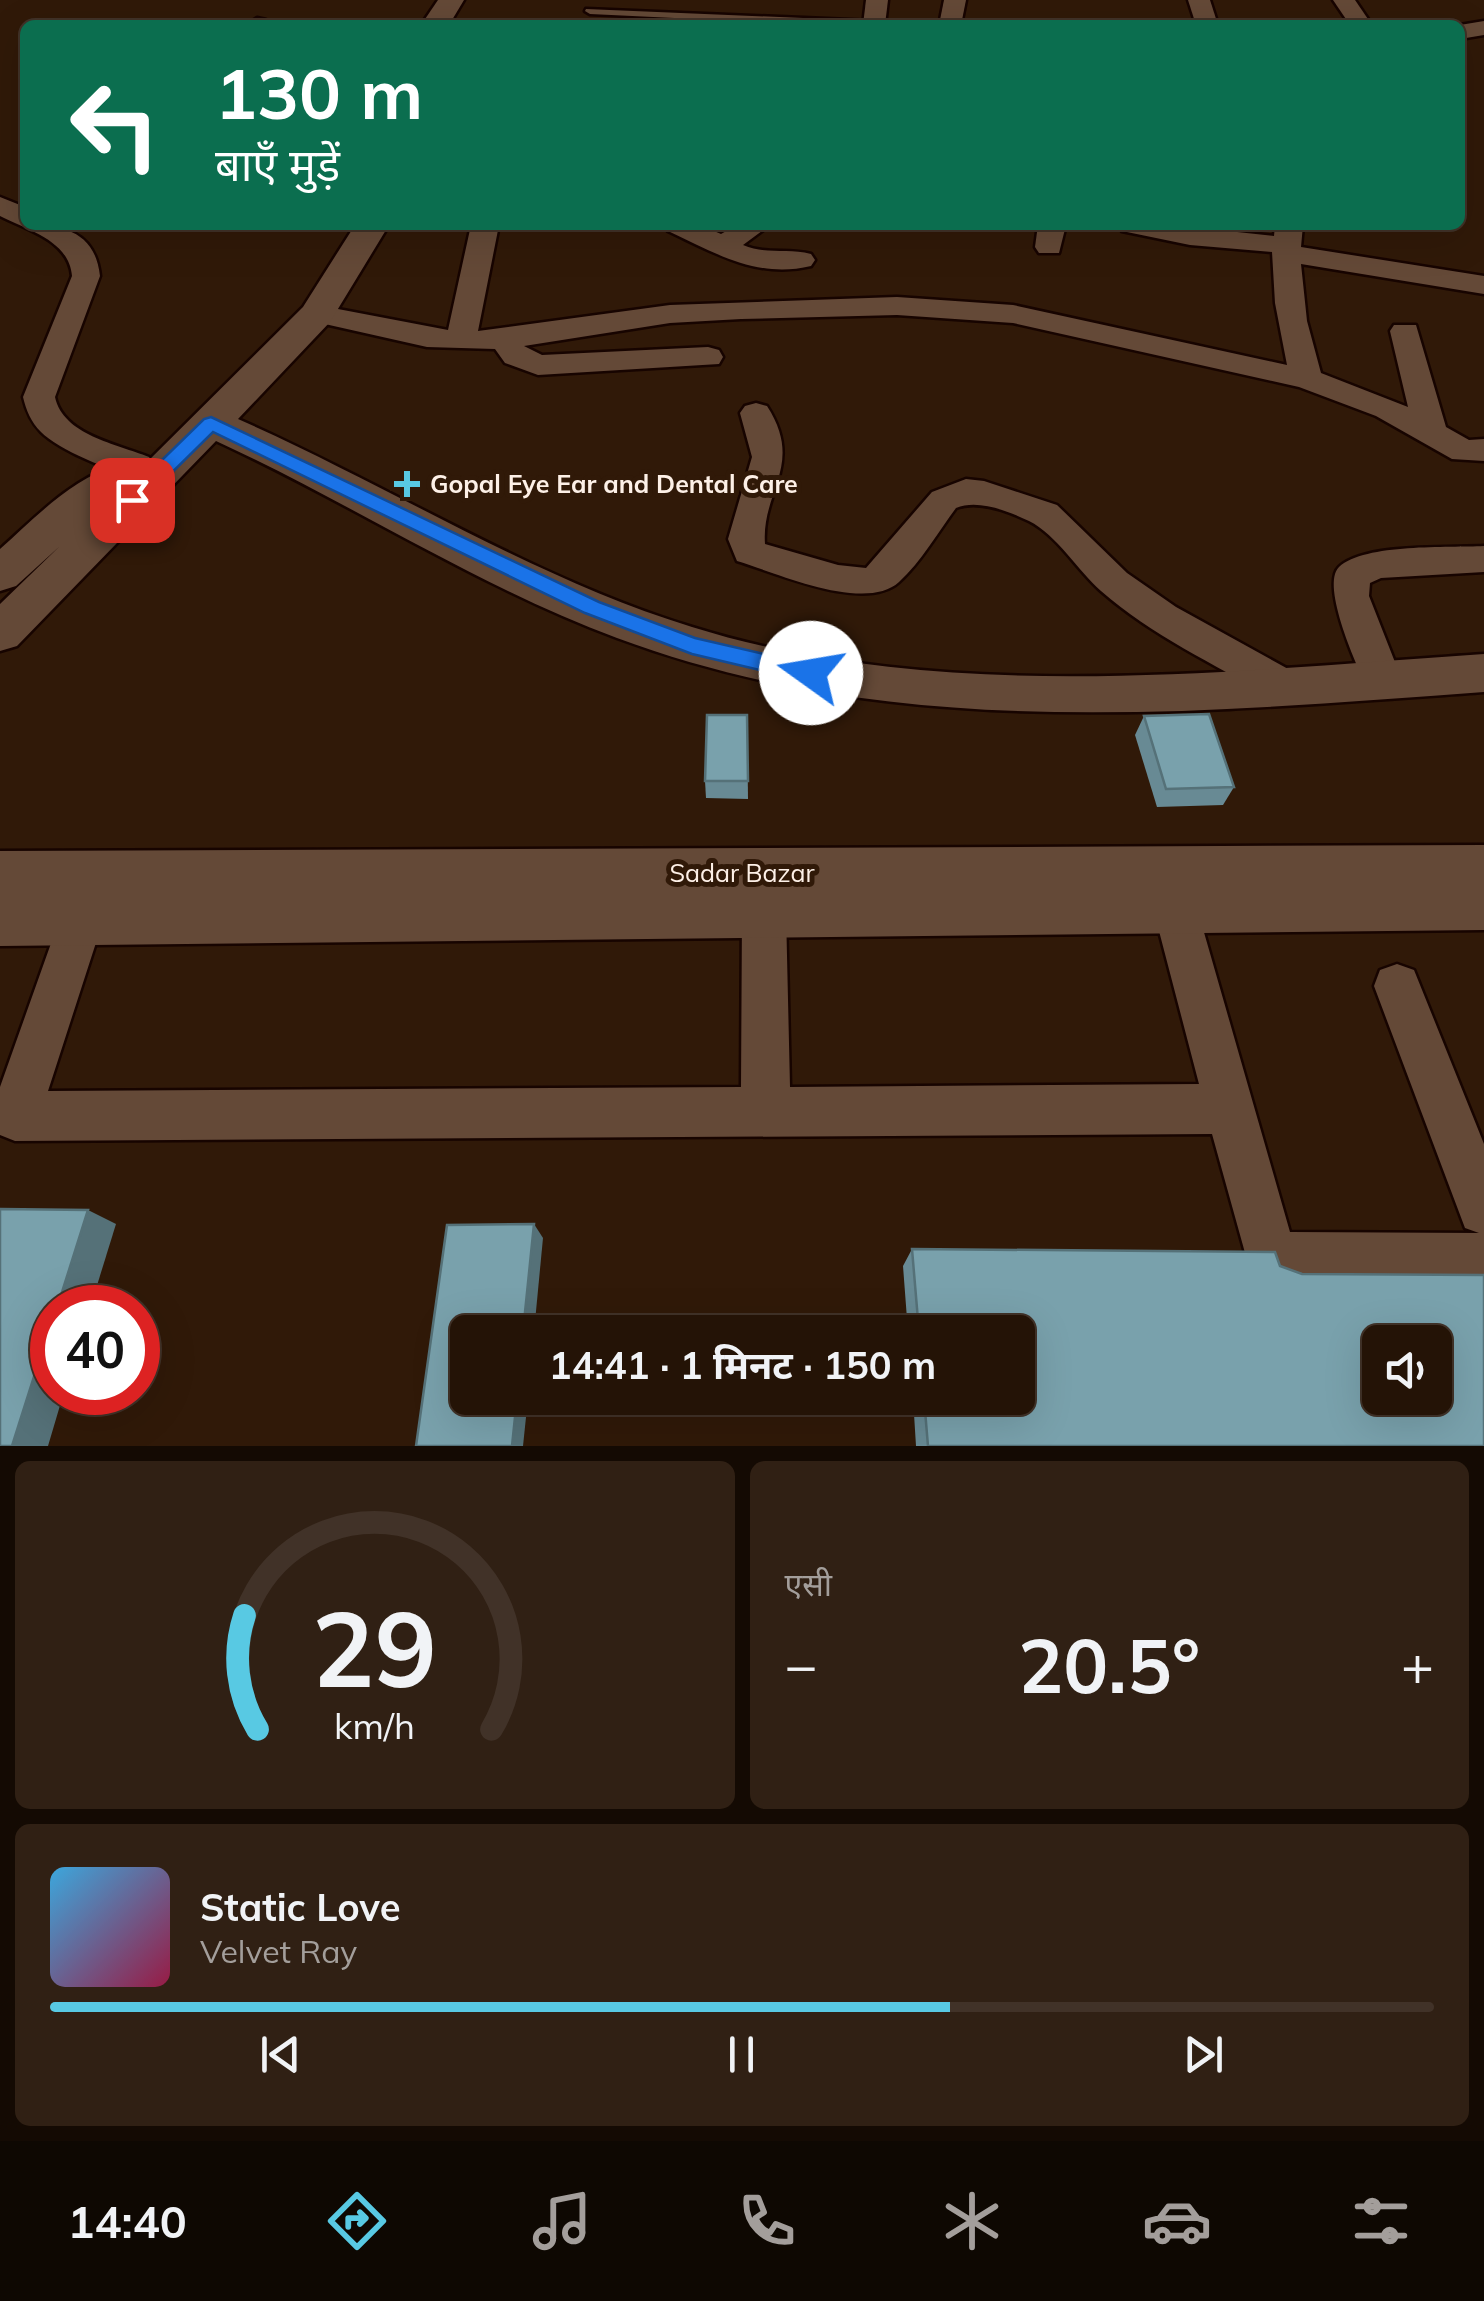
<!DOCTYPE html>
<html lang="hi">
<meta charset="utf-8">
<style>
body{margin:0;font-family:Mulish,"Noto Sans Devanagari",sans-serif;background:#302014;color:#f1f3f6;height:100vh;display:flex;flex-direction:column;font-size:38px;white-space:nowrap}
*{box-sizing:border-box;margin:0}
p{font-size:32px;color:#a39e9b}
.icon{flex:none;width:55px;height:55px;fill:none;stroke:currentColor;stroke-width:2;stroke-linecap:round;stroke-linejoin:round}
.map{position:relative;height:1446px;overflow:hidden}
.panel{display:flex;flex-direction:column;gap:15px;padding:15px;background:#140a03;flex:1}
.panel>*{flex:none}
.hud{position:absolute;left:20px;top:20px;width:1445px;height:210px;border-radius:15px;box-shadow:0 10px 40px #0002,0 0 0 2px #413228;background:#0b6e4f;color:#fff;overflow:hidden}
.buttons{position:absolute;left:1362px;top:1325px;display:grid;gap:20px}
.buttons a{display:grid;place-items:center;width:90px;height:90px;border-radius:15px;background:#241306;box-shadow:0 10px 40px #0002,0 0 0 2px #413228;font-size:50px}
.speed{position:absolute;left:30px;top:1285px;display:flex;gap:20px;font-size:50px;font-weight:700;text-align:center}
.speed>*{display:grid;place-content:center;width:130px;height:130px;border-radius:50%;background:#241306;box-shadow:0 10px 40px #0002,0 0 0 2px #413228;line-height:1}
.speed .limit{border:15px solid #d22;background:#fff;color:#111}
.pin{position:absolute;display:grid;place-items:center;width:85px;height:85px;color:#fff;margin:-42px;border-radius:20px;box-shadow:0 5px 15px #0006}
.me{position:absolute;width:110px;margin:-55px;rotate:283deg;stroke-linejoin:round;filter:drop-shadow(0 0 8px #0008)}
.turn{display:flex;align-items:center;gap:35px;height:210px;padding:0 30px;font-size:45px}
.turn .icon{width:130px;height:130px;stroke-width:2.5}
.turn b{display:block;font-size:70px;line-height:85px}
.big{font-size:75px;font-weight:700;line-height:1.1}
.panel .card{flex:1;display:flex;flex-direction:column;justify-content:center;gap:15px;min-width:0;padding:0 35px;border-radius:15px;background:#302014}
.panel .dial{align-items:center;gap:0}
.dial svg{height:260px;overflow:visible;fill:none;stroke:#413228;stroke-width:7;stroke-linecap:round;text-anchor:middle}
.dial text{fill:#f1f3f6;stroke:none}
.song{display:flex;align-items:center;gap:30px}
.cover{width:120px;height:120px;border-radius:15px;background:linear-gradient(135deg,hsl(200 70% 55%),hsl(340 70% 35%))}
.played{height:10px;border-radius:5px;background:linear-gradient(90deg,#58c9e3 65%,#413228 65%)}
.keys{display:flex;justify-content:space-around;direction:ltr}
.heat{display:flex;justify-content:space-between;align-items:center;font-size:55px;direction:ltr}
.panel .tiles{flex:1;display:grid;gap:15px;grid-template-columns:1fr 1fr}
.card:last-child{grid-column:span 2}
.trip{position:absolute;left:450px;top:1315px;width:585px;height:100px;border-radius:15px;background:#241306;box-shadow:0 10px 40px #0002,0 0 0 2px #413228;font-weight:700;line-height:100px;text-align:center}
.tab-bar{display:flex;height:160px;justify-content:space-around;align-items:center;background:#0e0802;color:#a39e9b}
.tab-bar .icon{width:70px;height:70px}
.tab-bar .active{color:#58c9e3}
.tab-bar b{font-size:45px;color:#f1f3f6}
.map>svg:first-child{display:block}
.lines{fill:none;stroke-linecap:round;stroke-linejoin:round}
.service-casing{stroke:#170400;stroke-width:5}
.minor-casing{stroke:#170400;stroke-width:5}
.tertiary-casing{stroke:#170400;stroke-width:5}
.service{fill:#644937;fill-rule:evenodd}
.minor{fill:#644937;fill-rule:evenodd}
.tertiary{fill:#644937;fill-rule:evenodd}
.wall{fill:#688a94}
.shaded-wall{fill:#557178}
.building{fill:#79a1ac;stroke:#557178;stroke-width:2.5;fill-rule:evenodd}
.route{fill:#1a73e8;stroke:#114b97;stroke-width:2.5}
.poi-dot{fill:#58c9e3;stroke:#301908;stroke-width:4}
.labels{text-anchor:middle;stroke-width:10;stroke-linejoin:round;paint-order:stroke}
.poi-label{font-size:25px;font-weight:bold;fill:#fdf0e7;stroke:#301908;text-anchor:start}
.street-label{font-size:25px;fill:#fdf0e7;stroke:#301908}
</style>
<div class="map">
<svg width="1484" height="1446" viewBox="0 0 1484 1446">
<rect width="100%" height="100%" fill="#301908"/>
<g class="lines">
<defs>
<path id="service" d="M586 9 874 21 880 24 823 25 590 14 585 11Z"/>
<g id="minor">
<path d="M866 0H888L885 25H863Z"/>
<path d="M944 0H966L961 25H939Z"/>
<path d="M1188 0H1210L1218 25H1196Z"/>
<path d="M1333 0H1355L1372 25H1350Z"/>
<path d="M257 18 266 20 269 25H246Z"/>
<path d="M1484 21V35L1460 39V25Z"/>
<path d="M0 197 25 207V225C63 225 95 231 100 276L55 397C63 435 117 444 149 457L154 465 149 473C124 480 59 450 41 432 31 422 26 410 23 397L72 276C69 240 27 230 0 216Z"/>
<path d="M471 225H499L478 331 670 305 897 297 1013 305 1287 365 1275 303 1272 252 1190 245 1122 231 1118 225H1172L1274 236 1275 225H1303L1301 247 1484 276V294L1301 264 1307 321 1321 373 1408 407 1390 331 1394 325H1416L1446 427 1469 440 1484 439V461L1452 459 1376 416 1299 387 1013 323 897 315 741 319 670 323 524 346 542 355 708 347 719 350 723 357 719 364 538 375 505 363 495 349 427 347 307 320 302 314 307 308 317 305 448 330Z"/>
<path d="M664 225H700L721 234 737 225H770L743 245C766 255 787 248 811 254L815 260 811 266C757 279 715 253 668 231Z"/>
<path d="M1038 225H1066L1059 253H1039L1035 247Z"/>
<path d="M756 403 767 406C805 465 761 491 765 544L838 565 866 568 932 492 966 479 984 481 1057 505 1127 573 1176 607 1299 675 1305 686 1299 697 1285 701 1271 697C1214 664 1151 635 1101 591 1078 571 1057 535 1029 521 1008 511 978 499 956 508 938 532 921 562 899 582 865 613 777 573 737 561L728 539 752 457 740 413 745 406Z"/>
<path d="M1484 546V572L1381 578 1370 583 1369 596 1402 680 1397 691 1383 695 1369 691C1358 670 1320 585 1339 567 1365 543 1449 548 1484 546Z"/>
<path d="M1175 888 1191 894 1197 908 1290 1232 1479 1233 1465 1228 1374 986 1380 970 1397 964 1414 970 1484 1144V1287L1271 1286 1252 1278 1212 1134 15 1141 0 1135V1087L60 918 66 904 82 898 98 904 104 918 48 1091 741 1087 742 912 748 898 764 892 780 898 786 912 790 1087 1199 1084 1153 908 1159 894Z"/>
</g>
<g id="tertiary">
<path d="M438 0H464L449 25H421Z"/>
<path d="M355 225H389L330 322 238 419C390 486 533 578 692 627 941 705 1228 671 1484 654V692C1193 713 896 742 617 638 477 586 351 503 216 441L17 646 0 651V604L60 546 16 586 0 591V549C34 519 72 478 116 466L134 475 303 307Z"/>
<path d="M1484 845V930L0 946V851Z"/>
</g>
</defs>
<!-- service casing -->
<use href="#service" class="service-casing"/>
<!-- minor casing -->
<use href="#minor" class="minor-casing"/>
<!-- tertiary casing -->
<use href="#tertiary" class="tertiary-casing"/>
<!-- service -->
<use href="#service" class="service"/>
<!-- minor -->
<use href="#minor" class="minor"/>
<!-- tertiary -->
<use href="#tertiary" class="tertiary"/>
</g>
<!-- wall -->
<g class="wall">
<path d="M747 715 748 799 706 798 705 781Z"/>
<path d="M1144 716 1234 787 1223 805 1157 807 1135 735Z"/>
<path d="M912 1249 1280 1266 1484 1446H916L913 1398H1018V1332H908L903 1266Z"/>
</g>
<!-- shaded-wall -->
<g class="shaded-wall">
<path d="M88 1210 116 1224 90 1308H57Z"/>
<path d="M534 1224 543 1238 534 1332H523Z"/>
<path d="M52 1320V1392H64L48 1446H12Z"/>
<path d="M517 1398H528L523 1446H512Z"/>
</g>
<!-- building -->
<g class="building">
<path d="M1209 714 1234 787 1166 789 1144 716Z"/>
<path d="M707 715H747L748 781H705Z"/>
<path d="M0 1209 88 1210 57 1308H52V1320L12 1446H0Z"/>
<path d="M534 1224 523 1332H468V1398H517L512 1446H416L447 1225Z"/>
<path d="M912 1249 1275 1252 1280 1266 1302 1274 1484 1275V1446H928L924 1398H1018V1332H919ZM1380 1342H1435V1398H1380Z"/>
</g>
<!-- route -->
<path class="route" d="M211 417 599 602 695 638 811 665 822 673 811 682 692 654 585 613 213 432 139 505H125V496L204 419Z"/>
<!-- markers -->
<path class="poi-dot" d="M402 469h10v10h10v10h-10v10h-10v-10h-10v-10h10z"/>
<g class="labels">
<!-- poi labels -->
<g class="poi-label">
<text x="430" y="493">Gopal Eye Ear and Dental Care</text>
</g>
<!-- street labels -->
<g class="street-label">
<text x="742" y="882">Sadar Bazar</text>
</g>
</g>
</svg>
<div class="buttons">
<a><svg class="icon" aria-label="sound" viewBox="0 0 24 24"><path d="M4 9h4l5-4v14l-5-4H4zM17 9q2 3 0 6"/></svg></a>
</div>
<div class="speed"><div class="limit">40</div></div>
<div class="pin" style="left:132px;top:500px;background:#d93025"><svg class="icon" aria-label="arrive" viewBox="0 0 24 24"><path d="M6 21V4h12l-3 4 3 4H6"/></svg></div>
<svg class="me" style="left:811px;top:673px" viewBox="-20 -20 40 40"><circle r="19" fill="#fff"/><path d="M0-13L10 11 0 6-10 11z" fill="#1a73e8"/></svg>
<div class="trip">14:41 · 1 मिनट · 150 m</div>
<div class="hud">
<div class="turn"><svg class="icon" aria-label="left" viewBox="0 0 24 24"><path d="M17 20v-9H6M10 6l-5 5 5 5"/></svg><div><b>130 m</b>बाएँ मुड़ें</div></div>
</div>
</div>
<section class="panel">
<div class="tiles">
<div class="card dial"><svg viewBox="0 0 100 80">
<path d="M14 69A42 42 0 1 1 86 69"/>
<path d="M14 69A42 42 0 0 1 10 34" stroke="#58c9e3"/>
<text x="50" y="56" font-size="32" font-weight="700">29</text>
<text x="50" y="72" font-size="11">km/h</text>
</svg></div>
<div class="card"><p>एसी</p>
<div class="heat"><a>−</a><b class="big">20.5°</b><a>+</a></div>
</div>
<div class="card">
<div class="song"><i class="cover"></i><div><b>Static Love</b><p>Velvet Ray</p></div></div>
<div class="played"></div>
<div class="keys"><svg class="icon" aria-label="previous" viewBox="0 0 24 24"><path d="M18 5L8 12l10 7zM5 5v14"/></svg><svg class="icon" aria-label="pause" viewBox="0 0 24 24"><path d="M8 5v14M16 5v14"/></svg><svg class="icon" aria-label="next" viewBox="0 0 24 24"><path d="M6 5l10 7-10 7zM19 5v14"/></svg></div>
</div>
</div>
</section>
<nav class="tab-bar">
<b>14:40</b>
<svg class="icon active" aria-label="directions" viewBox="0 0 24 24"><path d="M12 3l9 9-9 9-9-9zM9 14v-3h6M13 9l2 2-2 2"/></svg>
<svg class="icon" aria-label="music" viewBox="0 0 24 24"><path d="M9 18V5l10-2v13"/><circle cx="6" cy="18" r="3"/><circle cx="16" cy="16" r="3"/></svg>
<svg class="icon" aria-label="phone" viewBox="0 0 24 24"><path d="M5 4h4l2 5-3 2q2 4 5 5l2-3 5 2v4C11 20 4 13 5 4z"/></svg>
<svg class="icon" aria-label="climate" viewBox="0 0 24 24"><path d="M12 3v18M4 7l16 10M4 17L20 7"/></svg>
<svg class="icon" aria-label="car" viewBox="0 0 24 24"><path d="M5 17H2v-5l4-1 3-4h7l3 4 3 1v5h-3M9 17h6M6 11h13"/><circle cx="7" cy="17" r="2"/><circle cx="17" cy="17" r="2"/></svg>
<svg class="icon" aria-label="filters" viewBox="0 0 24 24"><path d="M4 7h16M4 17h16"/><circle cx="9" cy="7" r="2"/><circle cx="15" cy="17" r="2"/></svg>
</nav>
